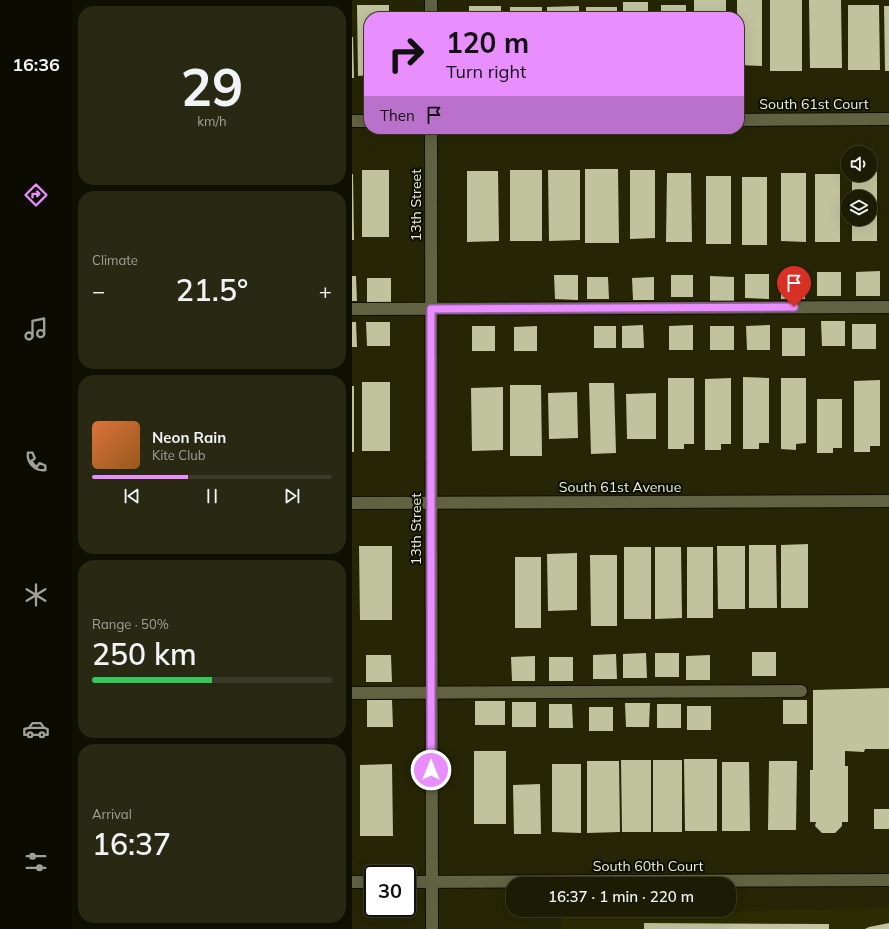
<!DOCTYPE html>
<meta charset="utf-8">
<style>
body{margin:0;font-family:Mulish,sans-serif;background:#292913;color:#f1f3f6;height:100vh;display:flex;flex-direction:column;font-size:15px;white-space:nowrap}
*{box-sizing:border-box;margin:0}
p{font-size:13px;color:#a0a19a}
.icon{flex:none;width:22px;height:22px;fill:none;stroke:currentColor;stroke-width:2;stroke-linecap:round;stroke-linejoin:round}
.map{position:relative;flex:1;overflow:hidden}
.drawer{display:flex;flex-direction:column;gap:6px;padding:6px;background:#0f0f02;width:280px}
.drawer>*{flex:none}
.hud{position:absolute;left:12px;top:12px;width:380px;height:122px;border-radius:16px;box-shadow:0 4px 16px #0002,0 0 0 1px #3a3a26;background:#e98efe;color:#111;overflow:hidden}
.tools{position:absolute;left:489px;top:146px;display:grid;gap:8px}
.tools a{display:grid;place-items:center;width:36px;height:36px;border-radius:50%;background:#1c1c04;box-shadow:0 4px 16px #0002,0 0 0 1px #3a3a26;font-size:20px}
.speed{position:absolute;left:12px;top:865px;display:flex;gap:8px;font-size:20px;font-weight:700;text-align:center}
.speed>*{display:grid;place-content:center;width:52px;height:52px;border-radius:50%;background:#1c1c04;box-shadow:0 4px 16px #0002,0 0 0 1px #3a3a26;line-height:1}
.speed .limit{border:2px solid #111;border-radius:6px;background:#fff;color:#111}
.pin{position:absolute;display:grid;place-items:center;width:34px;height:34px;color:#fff;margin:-41px -17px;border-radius:50% 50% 50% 0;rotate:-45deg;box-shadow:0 0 4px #0007}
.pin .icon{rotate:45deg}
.me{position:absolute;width:44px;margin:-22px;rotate:0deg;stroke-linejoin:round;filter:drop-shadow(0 0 3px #0008)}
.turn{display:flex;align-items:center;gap:14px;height:84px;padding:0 16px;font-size:18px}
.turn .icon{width:52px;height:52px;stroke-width:2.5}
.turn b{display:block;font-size:28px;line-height:34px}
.then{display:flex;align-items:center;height:38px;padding:0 16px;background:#0003;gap:8px;font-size:15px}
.big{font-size:30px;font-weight:600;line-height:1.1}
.drawer .widget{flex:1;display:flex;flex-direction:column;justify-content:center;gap:6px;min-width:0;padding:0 14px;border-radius:16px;background:#292913}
.drawer .dial{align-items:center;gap:0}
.dial b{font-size:52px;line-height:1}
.song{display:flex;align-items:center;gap:12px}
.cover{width:48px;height:48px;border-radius:6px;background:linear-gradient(135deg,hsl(20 70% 55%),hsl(30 70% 35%))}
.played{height:4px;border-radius:2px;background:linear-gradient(90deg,#e98efe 40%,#3a3a26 40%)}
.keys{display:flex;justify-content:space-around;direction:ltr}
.heat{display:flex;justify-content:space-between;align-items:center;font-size:22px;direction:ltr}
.charge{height:6px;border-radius:3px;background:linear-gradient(90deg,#34c759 50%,#3a3a26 0)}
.trip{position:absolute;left:154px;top:877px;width:230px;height:40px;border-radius:16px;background:#1c1c04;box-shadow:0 4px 16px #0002,0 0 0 1px #3a3a26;font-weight:600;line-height:40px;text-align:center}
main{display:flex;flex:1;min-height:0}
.dock{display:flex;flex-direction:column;width:72px;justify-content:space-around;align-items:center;background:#0b0b02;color:#a0a19a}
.dock .icon{width:28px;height:28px}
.dock .selected{color:#e98efe}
.dock b{font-size:18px;color:#f1f3f6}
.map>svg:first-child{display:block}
.built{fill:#2c2c03}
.building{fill:#c1c39f}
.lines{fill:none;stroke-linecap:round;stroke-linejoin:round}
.minor-casing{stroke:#0f0f00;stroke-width:14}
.minor{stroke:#616242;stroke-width:12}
.route-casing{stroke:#975ca5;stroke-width:10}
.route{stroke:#e98efe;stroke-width:7}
.labels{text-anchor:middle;stroke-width:4;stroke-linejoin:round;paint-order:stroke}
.street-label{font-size:14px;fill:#eeefdd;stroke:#0e0f03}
</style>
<main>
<nav class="dock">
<b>16:36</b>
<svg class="icon selected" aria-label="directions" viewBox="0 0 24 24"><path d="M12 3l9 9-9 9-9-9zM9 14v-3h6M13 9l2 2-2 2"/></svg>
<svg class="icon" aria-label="music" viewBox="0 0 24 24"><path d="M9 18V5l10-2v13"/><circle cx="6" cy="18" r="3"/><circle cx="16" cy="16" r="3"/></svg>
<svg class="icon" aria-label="phone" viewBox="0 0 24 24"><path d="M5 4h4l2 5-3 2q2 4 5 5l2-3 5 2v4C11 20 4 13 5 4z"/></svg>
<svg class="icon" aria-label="climate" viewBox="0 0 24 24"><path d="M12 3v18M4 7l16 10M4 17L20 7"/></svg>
<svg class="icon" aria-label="car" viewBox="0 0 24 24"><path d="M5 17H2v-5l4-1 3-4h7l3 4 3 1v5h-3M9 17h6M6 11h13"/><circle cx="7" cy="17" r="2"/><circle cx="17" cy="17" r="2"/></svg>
<svg class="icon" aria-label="filters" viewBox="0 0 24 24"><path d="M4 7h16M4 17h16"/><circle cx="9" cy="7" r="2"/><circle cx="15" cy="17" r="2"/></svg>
</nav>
<section class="drawer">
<div class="widget dial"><b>29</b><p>km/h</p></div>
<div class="widget"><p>Climate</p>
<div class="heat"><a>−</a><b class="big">21.5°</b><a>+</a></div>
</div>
<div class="widget">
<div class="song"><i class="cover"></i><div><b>Neon Rain</b><p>Kite Club</p></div></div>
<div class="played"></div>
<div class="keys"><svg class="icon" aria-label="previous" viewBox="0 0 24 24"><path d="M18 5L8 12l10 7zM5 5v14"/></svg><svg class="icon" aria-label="pause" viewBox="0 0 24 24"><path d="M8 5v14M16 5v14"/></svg><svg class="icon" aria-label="next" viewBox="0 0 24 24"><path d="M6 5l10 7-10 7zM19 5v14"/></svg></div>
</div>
<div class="widget"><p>Range · 50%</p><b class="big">250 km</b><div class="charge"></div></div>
<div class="widget"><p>Arrival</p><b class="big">16:37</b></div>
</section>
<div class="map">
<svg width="537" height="929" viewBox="0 0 537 929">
<rect width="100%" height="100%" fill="#262606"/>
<!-- built -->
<path class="built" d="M537 908V929H209V915Z"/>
<!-- building -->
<g class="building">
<rect x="342" y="0" width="32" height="17"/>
<path d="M385 0H410V66L387 65V17H385Z"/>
<rect x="418" y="0" width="32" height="71"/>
<path d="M457 0H489L490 68H458Z"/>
<rect x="271" y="2" width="25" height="15"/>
<path d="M5 5H37V17H17V75L6 76Z"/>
<rect x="309" y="5" width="25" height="12"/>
<path d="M496 5H527L528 70H496Z"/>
<rect x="117" y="6" width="32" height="11"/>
<path d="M227 6V17H195V7Z"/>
<path d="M532 6H537V71H533Z"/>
<rect x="158" y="7" width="32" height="10"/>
<rect x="234" y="7" width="31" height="10"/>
<path d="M0 37H1L2 78H0Z"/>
<path d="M233 169H266L267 243H233Z"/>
<rect x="10" y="170" width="27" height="67"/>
<rect x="158" y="170" width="32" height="71"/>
<path d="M196 170H228V240L197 241Z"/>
<path d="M278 170H303V238L278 239Z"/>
<path d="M115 171H146L147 241 115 242Z"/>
<path d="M518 172H525V241H500V219H518V197H500V175H518Z"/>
<path d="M315 173H339L340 242H314Z"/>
<path d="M429 173H454V242L429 241Z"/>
<path d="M0 174H1L2 240H0Z"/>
<rect x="463" y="174" width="25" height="68"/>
<rect x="354" y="176" width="25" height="68"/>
<rect x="390" y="177" width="25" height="68"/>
<path d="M528 271V296H504V272Z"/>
<rect x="465" y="272" width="24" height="24"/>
<path d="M393 274H417V299L393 298Z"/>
<path d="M202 275H226V300L203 299Z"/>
<rect x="319" y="275" width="22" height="22"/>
<rect x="429" y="275" width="24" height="24"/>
<path d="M0 276H4L5 301H0Z"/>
<path d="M358 276 382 277V301H358Z"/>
<path d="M235 277H256L257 299H235Z"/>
<path d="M302 277V300H281L280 278Z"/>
<rect x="15" y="278" width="24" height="24"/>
<path d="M469 321H493V346H470Z"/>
<path d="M0 322H4L5 347H0Z"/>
<path d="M14 322H38V346H15Z"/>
<rect x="500" y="324" width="24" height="25"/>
<path d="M291 325 292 348H270V326Z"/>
<path d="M341 325V350H317V326Z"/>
<path d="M418 325V350H395L394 326Z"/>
<rect x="120" y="326" width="23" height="25"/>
<path d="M185 326V351H162V327Z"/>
<rect x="242" y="326" width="22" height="22"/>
<rect x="358" y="326" width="24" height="24"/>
<rect x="430" y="328" width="23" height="28"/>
<path d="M391 377 417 378V443H407V449H391Z"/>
<path d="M316 378H342V444H332V449H316Z"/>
<path d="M379 378V444H369V450H353V379Z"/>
<path d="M429 378H454V443L444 444V450L429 449Z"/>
<path d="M528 380V446H518V452H502V381Z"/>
<rect x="10" y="382" width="28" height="69"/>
<path d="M237 383H262L264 453 239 454Z"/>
<path d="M158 385H189L190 456H158Z"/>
<rect x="0" y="386" width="2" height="66"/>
<path d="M151 387V450L120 451 119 388Z"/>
<path d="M225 392 226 438 197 439 196 393Z"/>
<path d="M304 393V439H275L274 394Z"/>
<path d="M465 399H490V448H481V453H465Z"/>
<path d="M456 544V608H429V545Z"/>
<path d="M397 545H424L425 608H397Z"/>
<path d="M7 546H40V620H8Z"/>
<path d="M365 546H393V609H366Z"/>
<rect x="272" y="547" width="27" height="72"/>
<path d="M303 547H329L330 618 303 619Z"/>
<rect x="335" y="547" width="26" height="71"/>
<path d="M225 553V610L196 611 195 554Z"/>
<path d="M238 555H265V626H239Z"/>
<rect x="163" y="557" width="26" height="71"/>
<rect x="400" y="652" width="24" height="24"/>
<path d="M294 653 295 678H271V654Z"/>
<rect x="303" y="653" width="24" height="24"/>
<path d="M264 654 265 679H241V655Z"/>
<path d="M14 655H39L40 682H14Z"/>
<path d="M358 655V680H334V656Z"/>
<path d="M183 656V681H160L159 657Z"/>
<rect x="197" y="657" width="24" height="24"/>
<path d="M537 688V749H513L512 752 493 751V766H496V822H490V826L483 833H470L463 826 464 822H458V770H461V690Z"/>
<path d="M15 700H40L41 727H15Z"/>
<rect x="431" y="700" width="24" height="24"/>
<rect x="123" y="701" width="30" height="24"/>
<rect x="160" y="702" width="24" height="25"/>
<path d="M273 703H298L297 727H274Z"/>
<path d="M197 704H220L221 728H197Z"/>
<rect x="305" y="704" width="24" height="24"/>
<rect x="335" y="706" width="24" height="24"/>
<rect x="237" y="707" width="24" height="24"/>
<rect x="122" y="751" width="32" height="73"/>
<path d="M332 759H365V831H333Z"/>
<path d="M269 760H299V832H270Z"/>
<rect x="301" y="760" width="29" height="72"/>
<path d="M235 761H267L268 832 235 833Z"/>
<path d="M417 761H445L444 830H416Z"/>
<path d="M370 762H397L398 831H370Z"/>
<path d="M40 764 41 836H8V765Z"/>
<path d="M200 764H229V833L200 832Z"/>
<path d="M188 784 189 834H162L161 785Z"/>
<rect x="522" y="809" width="15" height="20"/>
<path d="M292 923 477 924V929H292Z"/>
<path d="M537 923V929H513L517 927Z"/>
</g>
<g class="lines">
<defs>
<g id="minor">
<path d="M79 0V17"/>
<path d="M387 120 537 119"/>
<path d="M0 121H17"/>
<path d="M79 129 80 929"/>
<path d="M0 309 537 307"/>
<path d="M0 503 537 501"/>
<path d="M0 693 449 691"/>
<path d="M0 882H21"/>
<path d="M55 882 537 880"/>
</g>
</defs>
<!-- minor casing -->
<use href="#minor" class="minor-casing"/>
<!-- minor -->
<use href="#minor" class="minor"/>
</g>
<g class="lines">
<defs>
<path id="route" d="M79 770V309L442 307"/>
</defs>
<!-- route casing -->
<use href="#route" class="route-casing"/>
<!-- route -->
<use href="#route" class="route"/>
</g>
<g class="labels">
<!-- street labels -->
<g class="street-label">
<text x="462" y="109">South 61st Court</text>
<text transform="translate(64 205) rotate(-90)" y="5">13th Street</text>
<text x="268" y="492">South 61st Avenue</text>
<text transform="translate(64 529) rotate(-90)" y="5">13th Street</text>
<text x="296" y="871">South 60th Court</text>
</g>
</g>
</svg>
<div class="tools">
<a><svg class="icon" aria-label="sound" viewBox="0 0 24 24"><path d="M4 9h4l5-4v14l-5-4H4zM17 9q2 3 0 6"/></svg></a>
<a><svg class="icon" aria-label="layers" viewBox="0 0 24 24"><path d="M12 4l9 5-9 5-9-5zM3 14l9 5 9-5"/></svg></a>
</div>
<div class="speed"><div class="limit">30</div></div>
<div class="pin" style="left:442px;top:307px;background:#d93025"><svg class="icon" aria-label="arrive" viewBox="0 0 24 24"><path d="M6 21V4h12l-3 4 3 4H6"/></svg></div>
<svg class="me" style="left:79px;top:770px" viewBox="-20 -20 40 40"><circle r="17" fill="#e98efe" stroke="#fff" stroke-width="3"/><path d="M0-11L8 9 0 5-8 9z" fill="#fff"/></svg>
<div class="trip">16:37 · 1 min · 220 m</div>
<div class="hud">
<div class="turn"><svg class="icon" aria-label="right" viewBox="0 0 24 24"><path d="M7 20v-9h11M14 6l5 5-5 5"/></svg><div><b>120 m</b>Turn right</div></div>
<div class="then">Then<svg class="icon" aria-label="arrive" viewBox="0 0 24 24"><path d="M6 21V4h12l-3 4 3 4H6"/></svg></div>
</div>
</div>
</main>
